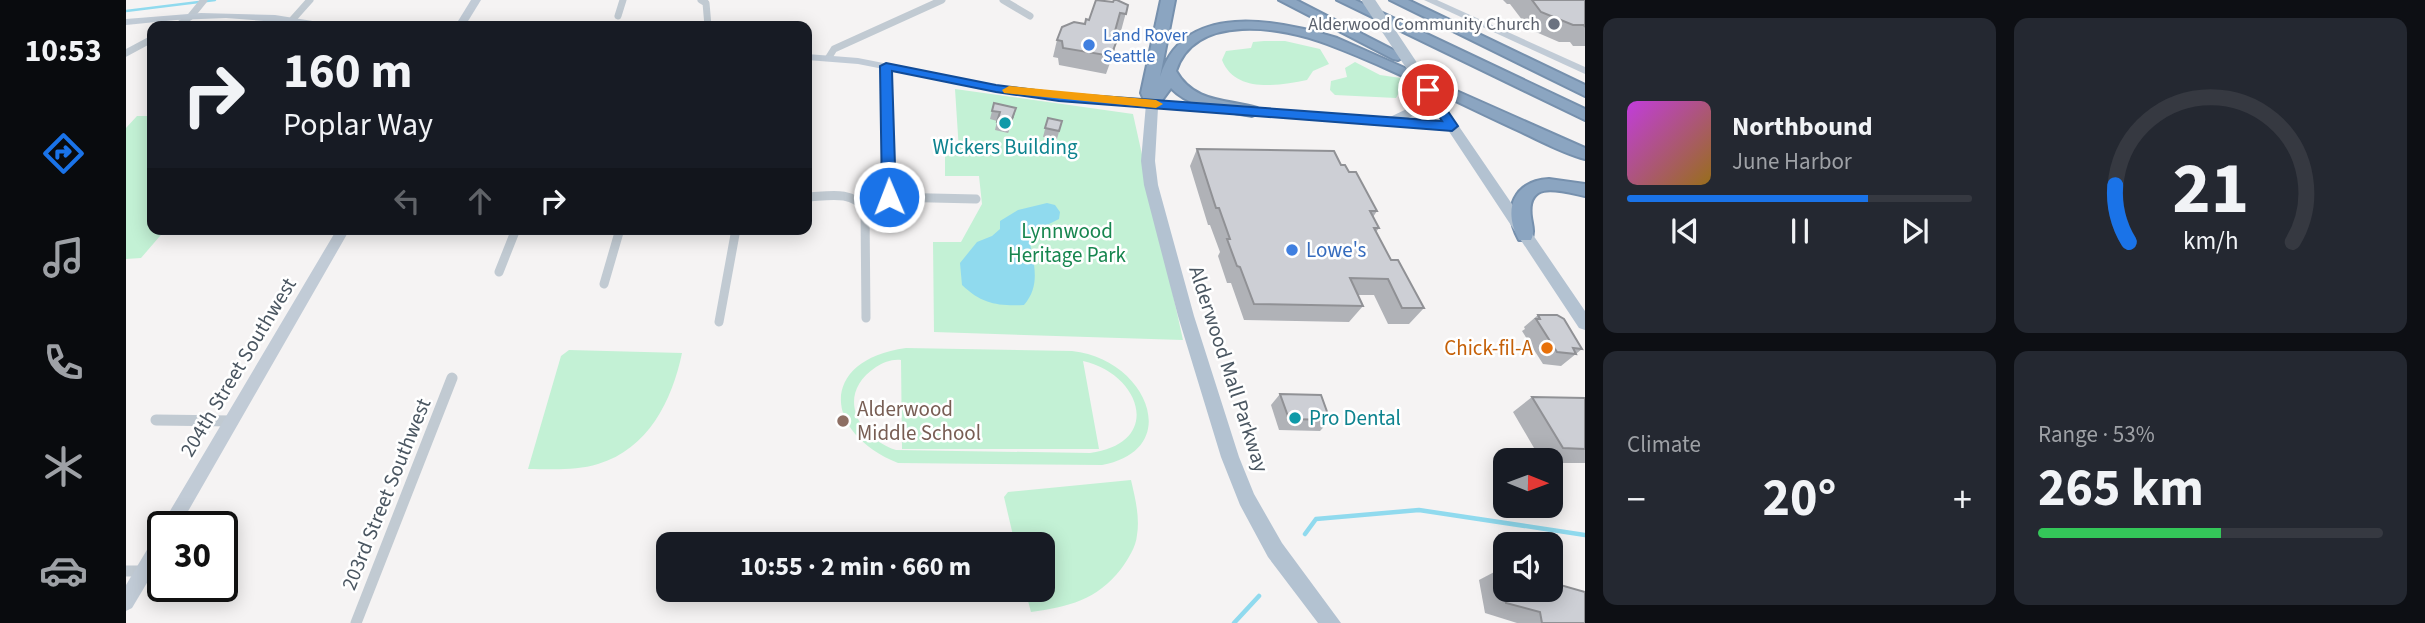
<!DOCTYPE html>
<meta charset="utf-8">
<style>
body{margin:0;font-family:"Source Sans 3",sans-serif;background:#242831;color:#f1f3f6;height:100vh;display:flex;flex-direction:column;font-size:26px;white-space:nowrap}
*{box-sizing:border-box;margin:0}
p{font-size:23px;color:#9ea1a6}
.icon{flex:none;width:38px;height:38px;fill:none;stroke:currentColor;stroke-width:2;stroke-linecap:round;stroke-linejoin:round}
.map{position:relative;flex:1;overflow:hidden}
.drawer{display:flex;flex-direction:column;gap:18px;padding:18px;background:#0d0f14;width:840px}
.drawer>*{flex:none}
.hud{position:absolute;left:21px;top:21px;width:665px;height:214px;border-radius:14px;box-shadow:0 4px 18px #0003;background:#171b24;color:#f1f3f6;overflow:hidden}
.needle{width:46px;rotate:91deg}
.fabs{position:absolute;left:1367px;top:448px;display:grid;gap:14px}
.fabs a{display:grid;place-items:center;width:70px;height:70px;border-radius:14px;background:#171b24;box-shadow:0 4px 18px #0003;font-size:35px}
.speed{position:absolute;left:21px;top:511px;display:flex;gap:14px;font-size:35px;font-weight:700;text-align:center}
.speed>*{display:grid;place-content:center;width:91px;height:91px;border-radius:50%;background:#171b24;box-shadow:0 4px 18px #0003;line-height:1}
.speed .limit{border:4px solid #111;border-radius:10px;background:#fff;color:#111}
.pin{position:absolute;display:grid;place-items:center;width:60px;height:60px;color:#fff;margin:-30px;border:4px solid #fff;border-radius:50%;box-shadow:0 2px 7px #0007}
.me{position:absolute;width:77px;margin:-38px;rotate:359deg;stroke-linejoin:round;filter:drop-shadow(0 0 5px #0008)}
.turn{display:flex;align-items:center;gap:24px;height:147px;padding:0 21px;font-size:32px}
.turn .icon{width:91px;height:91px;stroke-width:2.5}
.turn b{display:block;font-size:49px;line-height:60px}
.lanes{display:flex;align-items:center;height:66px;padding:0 21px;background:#0003;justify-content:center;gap:35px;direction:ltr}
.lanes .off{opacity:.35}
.big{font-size:52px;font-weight:700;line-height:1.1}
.drawer .widget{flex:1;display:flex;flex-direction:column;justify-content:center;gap:10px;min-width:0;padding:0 24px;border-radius:14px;background:#242831}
.drawer .dial{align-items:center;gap:0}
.dial svg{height:182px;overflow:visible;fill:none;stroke:#363941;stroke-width:7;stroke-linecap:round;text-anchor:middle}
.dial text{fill:#f1f3f6;stroke:none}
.song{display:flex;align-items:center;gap:21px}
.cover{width:84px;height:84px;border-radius:10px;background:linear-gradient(135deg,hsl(290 70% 55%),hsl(40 70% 35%))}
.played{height:7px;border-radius:4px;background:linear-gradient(90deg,#1a73e8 70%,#363941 70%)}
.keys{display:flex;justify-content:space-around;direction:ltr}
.heat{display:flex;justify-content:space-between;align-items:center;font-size:38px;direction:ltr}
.charge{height:10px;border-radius:5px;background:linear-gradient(90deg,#34c759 53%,#363941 0)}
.drawer .tiles{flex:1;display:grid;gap:18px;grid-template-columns:repeat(2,1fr)}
.trip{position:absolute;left:530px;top:532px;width:399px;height:70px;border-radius:14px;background:#171b24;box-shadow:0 4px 18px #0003;font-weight:700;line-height:70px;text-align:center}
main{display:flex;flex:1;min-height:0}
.dock{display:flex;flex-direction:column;width:126px;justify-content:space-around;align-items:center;background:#090b0e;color:#9ea1a6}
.dock .icon{width:49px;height:49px}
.dock .current{color:#1a73e8}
.dock b{font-size:32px;color:#f1f3f6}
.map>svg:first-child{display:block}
.green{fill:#c3f1d5;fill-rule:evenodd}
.water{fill:#90daee}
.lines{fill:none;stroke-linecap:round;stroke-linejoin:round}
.stream-far1{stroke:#90daee;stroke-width:2.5}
.stream{stroke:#90daee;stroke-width:4.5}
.highway-casing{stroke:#7690ad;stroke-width:4}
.street-far2{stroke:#c1cad2;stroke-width:7}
.street-far1{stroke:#c1cad2;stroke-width:9}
.street{stroke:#c1cad2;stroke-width:11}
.secondary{fill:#c1cbd6;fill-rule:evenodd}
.primary{fill:#b3c2d1;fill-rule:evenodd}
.highway{fill:#8ba5c1;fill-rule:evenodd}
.primary-bridge{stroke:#b3c2d1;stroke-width:12}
.wall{fill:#b0b2b7}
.shaded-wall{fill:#909195}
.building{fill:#cdcfd5;stroke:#909195;stroke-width:2}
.route{fill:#1a73e8;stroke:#114b97;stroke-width:2}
.slow{fill:#f59e0b}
.worship-dot{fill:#6b7280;stroke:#fff;stroke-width:2.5}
.shop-dot{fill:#3f7fe0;stroke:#fff;stroke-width:2.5}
.culture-dot{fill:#0f9aa8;stroke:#fff;stroke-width:2.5}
.food-dot{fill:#e8710a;stroke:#fff;stroke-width:2.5}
.education-dot{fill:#8d6e63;stroke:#fff;stroke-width:2.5}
.labels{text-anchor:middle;stroke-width:5;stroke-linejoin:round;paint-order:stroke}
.far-worship-label{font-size:18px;fill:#5b616d;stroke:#fff;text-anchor:end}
.far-shop-label{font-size:18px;fill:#366cbe;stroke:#fff;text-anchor:start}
.culture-label{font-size:21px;fill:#0d838f;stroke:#fff}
.park-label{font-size:21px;fill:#17864f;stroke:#fff}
.shop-label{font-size:21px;fill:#366cbe;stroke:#fff;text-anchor:start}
.food-label{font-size:21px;fill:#c56008;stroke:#fff;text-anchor:end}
.street-label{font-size:21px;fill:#4a5661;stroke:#fff}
.education-label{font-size:21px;fill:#785e54;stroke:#fff;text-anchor:start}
</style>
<main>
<nav class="dock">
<b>10:53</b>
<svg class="icon current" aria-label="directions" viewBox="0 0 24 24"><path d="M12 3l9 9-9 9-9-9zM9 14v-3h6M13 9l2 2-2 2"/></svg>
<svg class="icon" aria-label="music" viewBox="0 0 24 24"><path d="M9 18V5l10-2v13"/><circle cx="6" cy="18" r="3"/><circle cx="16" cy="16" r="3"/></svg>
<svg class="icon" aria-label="phone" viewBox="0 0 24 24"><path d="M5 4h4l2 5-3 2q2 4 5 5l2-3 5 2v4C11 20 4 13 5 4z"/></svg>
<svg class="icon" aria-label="climate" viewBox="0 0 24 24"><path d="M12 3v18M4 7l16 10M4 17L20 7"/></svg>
<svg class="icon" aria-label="car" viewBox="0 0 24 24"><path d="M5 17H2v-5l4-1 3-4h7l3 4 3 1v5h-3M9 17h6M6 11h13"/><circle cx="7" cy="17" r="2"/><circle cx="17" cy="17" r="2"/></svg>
</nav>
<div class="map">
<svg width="1459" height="623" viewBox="0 0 1459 623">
<rect width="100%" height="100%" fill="#f5f3f3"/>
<!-- green -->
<g class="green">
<path d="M1138 41H1159L1194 49 1203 64 1187 71 1181 80C1151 86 1109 93 1096 60L1100 51 1125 48 1127 42Z"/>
<path d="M1229 62 1254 75 1282 79 1284 83H1278L1270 98 1209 95 1204 90 1205 81 1221 77 1219 68Z"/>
<path d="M829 89 1007 114 1057 340 808 332 807 242H835L856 204 853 176H819V152L833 151Z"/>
<path d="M11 116H26V229H40L15 258 0 259V128Z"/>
<path d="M780 348 946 351C1019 358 1060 449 976 465L772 463C696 432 693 360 780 348ZM775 360 776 449H973L957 361C1015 374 1038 443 964 453L770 450C731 437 709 394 750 367 758 362 766 359 775 360Z"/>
<path d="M443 350 556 353C546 401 522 449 472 464 450 471 424 469 402 469L435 356Z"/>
<path d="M1005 480C1009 497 1014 517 1011 535 1010 547 1002 559 995 569 971 600 942 607 905 612L899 590H917V544H889L878 497 882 492Z"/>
</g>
<!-- water -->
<path class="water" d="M921 203 929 205 934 212 933 219 911 230 903 238C907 262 916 284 898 305 871 306 856 304 836 285L834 263 851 242 866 236 874 229V221L892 210Z"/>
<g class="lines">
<!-- stream-far1 -->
<path class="stream-far1" d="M0 11 89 0"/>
<!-- stream -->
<g class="stream">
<path d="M1179 534 1190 519 1293 510 1459 535"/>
<path d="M1108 623 1133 596"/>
</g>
<defs>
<g id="highway">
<path d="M1035 0H1049L1034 77C1057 0 1152 20 1211 38L1459 148V159C1436 153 1413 140 1391 130 1328 101 1265 68 1201 44 1157 27 1069 12 1050 71 1068 103 1100 99 1131 108L1134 111 1131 114 1126 116C1098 111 1065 109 1045 88L1031 107H1021L1015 93Z"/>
<path d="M1153 0H1170L1279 56 1272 60 1267 59Z"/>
<path d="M1211 0H1229L1459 109V120Z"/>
<path d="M1264 0H1282L1459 85V96Z"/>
<path d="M1423 179 1459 184V196C1435 191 1400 179 1405 217 1406 225 1409 232 1405 240H1393C1376 209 1388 181 1423 179Z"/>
</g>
</defs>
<!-- highway casing -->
<use href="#highway" class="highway-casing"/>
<!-- street-far2 -->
<g class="street-far2">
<path d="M575 0 580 3 582 26"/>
<path d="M877 0 904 16"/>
<path d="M492 16 497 0"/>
<path d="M167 19 184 0"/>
<path d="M51 26 65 16 78 0"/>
<path d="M0 53 26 39"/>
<path d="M703 57 708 49 816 0"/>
<path d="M760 67 762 167"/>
</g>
<!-- street-far1 -->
<g class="street-far1">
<path d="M762 165 763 197 850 199"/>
<path d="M681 197C702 196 726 190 739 209L740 318"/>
<path d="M373 272 390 229"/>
<path d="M478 284 494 229"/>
<path d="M593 322 610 229"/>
</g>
<!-- street -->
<g class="street">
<path d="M30 420 106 421"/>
<path d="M0 571H18"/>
<path d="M230 623 326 378"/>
</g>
<!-- secondary -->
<g class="secondary">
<path d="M345 0H355L339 26H329Z"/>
<path d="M1298 0H1311L1459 67V74Z"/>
<path d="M75 13 149 15 199 23 204 26 100 18 50 20 0 25V19Z"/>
<path d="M681 54 732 58 879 87 1026 101 1032 104 1026 107 879 93 732 64 681 60Z"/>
<path d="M211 229H224L53 527H37V530L36 527 38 521Z"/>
<path d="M37 531V556L6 608 0 611V585L31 533Z"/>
</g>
<!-- primary -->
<path class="primary" d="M1302 86 1306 87 1459 311V330L1453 328 1322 130 1032 108 1029 161 1032 185 1068 316 1113 457 1128 494 1156 543 1215 623H1192L1142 557 1114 505 1095 457 1052 316 1018 185 1015 161 1020 104 1026 100 1264 117 1289 105 1298 87ZM1303 101 1316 121 1280 119 1298 111Z"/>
<!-- highway -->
<use href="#highway" class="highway"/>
<!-- primary-bridge -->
<path class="primary-bridge" d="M1242 0 1302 90"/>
</g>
<!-- wall -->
<g class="wall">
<path d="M1377 0H1459V46H1447L1444 42H1433L1403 29 1384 4H1381Z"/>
<path d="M1002 5 995 31 989 30V49L980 74 933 65 932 58 927 57 931 40 959 24Z"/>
<path d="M866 111 888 116 882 133 869 130 871 121 864 119Z"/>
<path d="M922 118 936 121 931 139 917 137Z"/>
<path d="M1071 149 1215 165 1223 172 1251 211 1247 217 1253 228 1250 232 1265 260 1298 308 1283 324H1262L1248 295H1231L1237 306 1223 322 1118 320 1105 283H1101L1092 256 1094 252 1084 225H1082L1064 166Z"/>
<path d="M1412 315 1456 349 1435 366 1417 364 1396 331 1399 329 1398 327Z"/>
<path d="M1154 394 1204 420 1194 431 1153 430 1145 405Z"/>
<path d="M1406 397 1459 398V463H1424V460H1415L1387 412Z"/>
<path d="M1374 569 1459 623H1391L1359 613 1353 580Z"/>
</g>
<!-- shaded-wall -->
<path class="shaded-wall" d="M890 108 888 116 882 133 884 124Z"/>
<!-- building -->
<g class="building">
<path d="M970 0 987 2 988 0H991L1002 5 1000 14 994 13 989 31 994 32 985 56 937 48 936 41 931 40 936 27 948 22 959 24 960 19 963 20Z"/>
<path d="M1406 0H1459V27L1458 25H1447L1415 12Z"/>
<path d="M868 103 890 108 884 124 871 122 874 112 866 111Z"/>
<path d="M922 118 936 121 933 131 919 128Z"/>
<path d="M1071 149 1208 151 1215 165H1219L1223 172H1230L1251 211H1244L1253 228H1248L1265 260H1272L1298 308H1276L1262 279 1224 278 1237 306 1128 304 1114 267 1111 266 1101 239H1104L1093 208H1090Z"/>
<path d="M1412 315H1431L1438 319 1456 349 1447 348 1450 354 1431 352 1410 319H1414Z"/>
<path d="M1154 394 1195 395 1204 420 1163 419Z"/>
<path d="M1406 397 1459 398V449L1437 448Z"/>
<path d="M1374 569 1379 570V590H1424V582L1459 592V623H1416L1414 612 1380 603Z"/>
</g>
<!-- route -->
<path class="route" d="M760 63 870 85 933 93 1316 121 1296 90 1302 87 1306 88 1332 126 1326 131 933 101 870 92 766 71 770 197 763 202 756 197 754 66Z"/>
<!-- slow -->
<path class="slow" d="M883 86 1030 100 1037 104 1030 108 878 93 876 90Z"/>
<!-- markers -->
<circle class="worship-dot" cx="1428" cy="24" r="7"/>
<g class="shop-dot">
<circle cx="963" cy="45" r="7"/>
<circle cx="1166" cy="250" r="7"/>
</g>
<g class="culture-dot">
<circle cx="879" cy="123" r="7"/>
<circle cx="1169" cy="418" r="7"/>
</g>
<circle class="food-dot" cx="1421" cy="348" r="7"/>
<circle class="education-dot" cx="717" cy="421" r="7"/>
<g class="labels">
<!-- far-worship labels -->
<g class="far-worship-label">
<text x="1414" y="30">Alderwood Community Church</text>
</g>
<!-- far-shop labels -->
<g class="far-shop-label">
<text x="977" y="41">Land Rover<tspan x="977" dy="21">Seattle</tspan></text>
</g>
<!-- culture labels -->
<g class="culture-label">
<text x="879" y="154">Wickers Building</text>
<text x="1183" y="425" text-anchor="start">Pro Dental</text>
</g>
<!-- park labels -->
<g class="park-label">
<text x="941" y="238">Lynnwood<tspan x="941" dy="24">Heritage Park</tspan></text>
</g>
<!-- shop labels -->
<g class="shop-label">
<text x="1180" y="257">Lowe's</text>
</g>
<!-- food labels -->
<g class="food-label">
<text x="1407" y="355">Chick-fil-A</text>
</g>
<!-- street labels -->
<g class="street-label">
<text transform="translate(112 367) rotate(-59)" y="7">204th Street Southwest</text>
<text transform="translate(1103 369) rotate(72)" y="7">Alderwood Mall Parkway</text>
<text transform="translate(260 494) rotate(-68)" y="7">203rd Street Southwest</text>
</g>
<!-- education labels -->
<g class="education-label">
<text x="731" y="416">Alderwood<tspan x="731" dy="24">Middle School</tspan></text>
</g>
</g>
</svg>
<div class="fabs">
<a><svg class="needle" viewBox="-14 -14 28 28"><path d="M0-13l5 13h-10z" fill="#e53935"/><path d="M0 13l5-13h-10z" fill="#9ea1a6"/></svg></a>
<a><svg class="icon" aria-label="sound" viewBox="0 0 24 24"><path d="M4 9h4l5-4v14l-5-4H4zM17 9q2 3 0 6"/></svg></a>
</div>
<div class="speed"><div class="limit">30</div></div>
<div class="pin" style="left:1302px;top:90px;background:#d93025"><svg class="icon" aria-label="arrive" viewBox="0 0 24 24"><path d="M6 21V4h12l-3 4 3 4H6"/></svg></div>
<svg class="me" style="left:763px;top:197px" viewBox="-20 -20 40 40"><circle r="17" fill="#1a73e8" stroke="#fff" stroke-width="3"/><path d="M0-11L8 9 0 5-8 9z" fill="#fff"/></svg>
<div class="trip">10:55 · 2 min · 660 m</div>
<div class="hud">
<div class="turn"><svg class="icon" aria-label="right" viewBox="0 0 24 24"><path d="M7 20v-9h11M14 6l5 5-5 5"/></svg><div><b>160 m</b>Poplar Way</div></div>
<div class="lanes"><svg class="icon off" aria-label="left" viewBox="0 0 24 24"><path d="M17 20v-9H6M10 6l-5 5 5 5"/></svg><svg class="icon off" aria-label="ahead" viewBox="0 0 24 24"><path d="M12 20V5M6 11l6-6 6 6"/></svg><svg class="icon" aria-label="right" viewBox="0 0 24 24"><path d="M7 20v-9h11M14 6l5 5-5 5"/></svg></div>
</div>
</div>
<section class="drawer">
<div class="tiles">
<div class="widget">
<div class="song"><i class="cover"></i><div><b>Northbound</b><p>June Harbor</p></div></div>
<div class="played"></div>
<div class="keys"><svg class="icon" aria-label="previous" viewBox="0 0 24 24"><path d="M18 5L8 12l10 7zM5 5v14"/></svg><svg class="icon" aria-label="pause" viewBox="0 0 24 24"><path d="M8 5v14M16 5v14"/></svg><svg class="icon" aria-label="next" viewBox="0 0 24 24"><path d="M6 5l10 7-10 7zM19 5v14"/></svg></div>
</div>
<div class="widget dial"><svg viewBox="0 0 100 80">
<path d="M14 69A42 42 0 1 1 86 69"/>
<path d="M14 69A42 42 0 0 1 8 44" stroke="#1a73e8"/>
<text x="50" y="56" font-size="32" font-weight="700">21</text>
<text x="50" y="72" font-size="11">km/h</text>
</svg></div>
<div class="widget"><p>Climate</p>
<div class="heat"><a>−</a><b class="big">20°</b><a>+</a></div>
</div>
<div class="widget"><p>Range · 53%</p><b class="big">265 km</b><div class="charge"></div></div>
</div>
</section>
</main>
